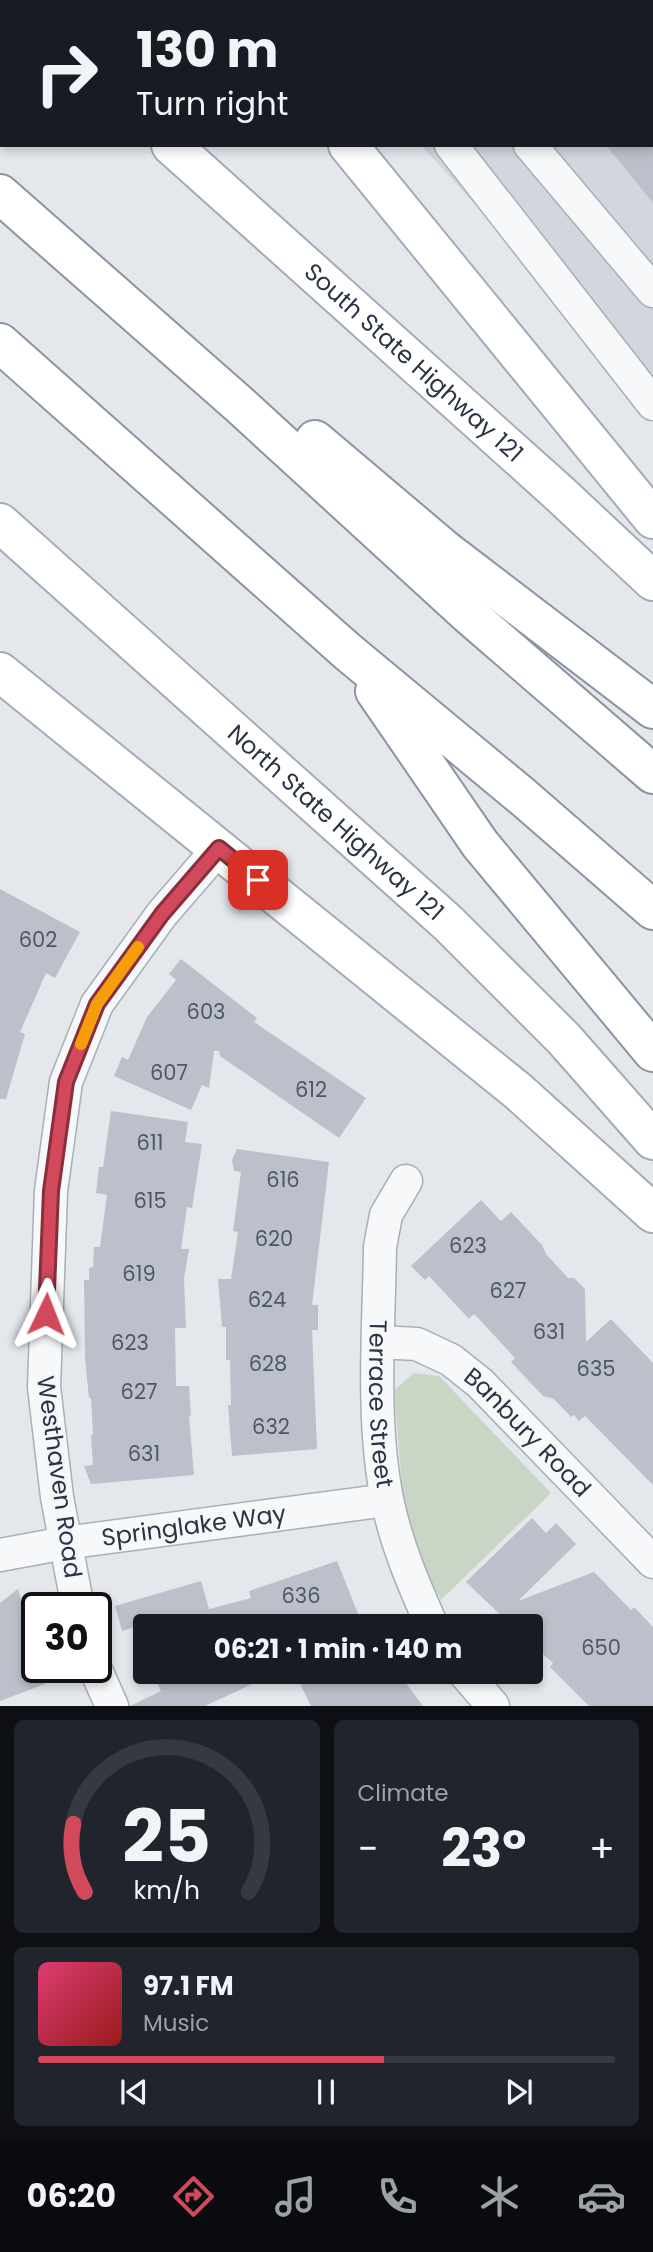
<!DOCTYPE html>
<meta charset="utf-8">
<style>
body{margin:0;font-family:Poppins,sans-serif;background:#20242c;color:#f1f3f6;height:100vh;display:flex;flex-direction:column;font-size:26px;white-space:nowrap}
*{box-sizing:border-box;margin:0}
p{font-size:23px;color:#9ea1a6}
.icon{flex:none;width:38px;height:38px;fill:none;stroke:currentColor;stroke-width:2;stroke-linecap:round;stroke-linejoin:round}
.map{position:relative;height:1706px;overflow:hidden}
.side{display:flex;flex-direction:column;gap:14px;padding:14px;background:#0d0f14;flex:1}
.side>*{flex:none}
.hud{position:absolute;left:0px;top:0px;width:654px;height:147px;box-shadow:0 4px 10px #0003;background:#171b24;color:#f1f3f6;overflow:hidden}
.speed{position:absolute;left:21px;top:1592px;display:flex;gap:14px;font-size:35px;font-weight:700;text-align:center}
.speed>*{display:grid;place-content:center;width:91px;height:91px;border-radius:50%;background:#171b24;box-shadow:0 4px 10px #0003;line-height:1}
.speed .limit{border:4px solid #111;border-radius:10px;background:#fff;color:#111}
.pin{position:absolute;display:grid;place-items:center;width:60px;height:60px;color:#fff;margin:-30px;border-radius:14px;box-shadow:0 4px 10px #0006}
.me{position:absolute;width:77px;margin:-38px;rotate:2deg;stroke-linejoin:round;filter:drop-shadow(0 0 5px #0008)}
.turn{display:flex;align-items:center;gap:24px;height:147px;padding:0 21px;font-size:32px}
.turn .icon{width:91px;height:91px;stroke-width:2.5}
.turn b{display:block;font-size:49px;line-height:60px}
.big{font-size:52px;font-weight:700;line-height:1.1}
.side .widget{flex:1;display:flex;flex-direction:column;justify-content:center;gap:10px;min-width:0;padding:0 24px;border-radius:10px;background:#20242c}
.side .dial{align-items:center;gap:0}
.dial svg{height:182px;overflow:visible;fill:none;stroke:#363941;stroke-width:7;stroke-linecap:round;text-anchor:middle}
.dial text{fill:#f1f3f6;stroke:none}
.song{display:flex;align-items:center;gap:21px}
.cover{width:84px;height:84px;border-radius:10px;background:linear-gradient(135deg,hsl(340 70% 55%),hsl(0 70% 35%))}
.played{height:7px;border-radius:4px;background:linear-gradient(90deg,#d1495b 60%,#363941 60%)}
.keys{display:flex;justify-content:space-around;direction:ltr}
.heat{display:flex;justify-content:space-between;align-items:center;font-size:38px;direction:ltr}
.side .tiles{flex:1;display:grid;gap:14px;grid-template-columns:1fr 1fr}
.widget:last-child{grid-column:span 2}
.trip{position:absolute;left:133px;top:1614px;width:410px;height:70px;border-radius:7px;background:#171b24;box-shadow:0 4px 10px #0003;font-weight:700;line-height:70px;text-align:center}
.tabs{display:flex;height:112px;justify-content:space-around;align-items:center;background:#090b0e;color:#9ea1a6}
.tabs .icon{width:49px;height:49px}
.tabs .selected{color:#d1495b}
.tabs b{font-size:32px;color:#f1f3f6}
.map>svg:first-child{display:block}
.built{fill:#d2d6de}
.green{fill:#c9d6c5}
.building{fill:#bbc0ca}
.lines{fill:none;stroke-linecap:round;stroke-linejoin:round}
.minor-casing{stroke:#a9aeb7;stroke-width:35}
.major-casing{stroke:#a3abb8;stroke-width:42}
.highway-casing{stroke:#8b94a3;stroke-width:42}
.minor{stroke:#f7f8fa;stroke-width:32}
.major{stroke:#fff;stroke-width:38}
.highway{stroke:#fff;stroke-width:38}
.route-casing{stroke:#882f3b;stroke-width:18}
.route{stroke:#d1495b;stroke-width:12}
.slow{stroke:#f59e0b;stroke-width:12}
.labels{text-anchor:middle;stroke-width:6;stroke-linejoin:round;paint-order:stroke}
.number-label{font-size:21px;fill:#4f5766}
.street-label{font-size:24px;fill:#2b3445;stroke:#f4f6f9}
</style>
<div class="map">
<svg width="653" height="1706" viewBox="0 0 653 1706">
<rect width="100%" height="100%" fill="#e4e7ec"/>
<!-- built -->
<path class="built" d="M347 0H653V401L421 145H653V2H346Z"/>
<!-- green -->
<path class="green" d="M414 1373 439 1376 551 1493 441 1600 419 1556 403 1497 394 1390Z"/>
<!-- building -->
<g class="building">
<path d="M606 145H653V203Z"/>
<path d="M0 889 80 932 55 978 46 973 20 1032 25 1034 6 1099H0Z"/>
<path d="M181 959 257 1018 254 1022 366 1098 339 1138 220 1056 219 1051H214L209 1088 202 1085 191 1110 114 1076 122 1057 128 1060 147 1017 176 980 169 974Z"/>
<path d="M111 1111 188 1122 185 1142 202 1144 192 1208 187 1207 181 1249H189L184 1279 186 1328H175L176 1386H189L191 1416H189L194 1475 91 1484 84 1466 93 1465 91 1435 93 1434 91 1398H89L85 1358 84 1280H89V1268L93 1267 94 1247H100L107 1195 96 1193 99 1167H103Z"/>
<path d="M237 1149 329 1162 312 1305H318V1330H312L317 1449 232 1456 228 1405H231L230 1360H226V1327H222L218 1279H231L238 1232 233 1231 241 1172 234 1171 232 1160Z"/>
<path d="M481 1200 501 1221 511 1212 542 1245 546 1254 568 1278H574L585 1289 586 1342 611 1319 653 1363V1485L585 1416 579 1421 574 1415 571 1417 554 1399 543 1396 511 1362 515 1358 479 1319 474 1314 469 1319 429 1276 425 1280 411 1266Z"/>
<path d="M532 1518 546 1533 556 1523 576 1544 518 1601 594 1572 631 1610 634 1607 653 1627V1706H589L550 1667 553 1663 530 1643V1626H512L466 1582Z"/>
<path d="M337 1561 363 1626H138L122 1631 115 1606 201 1581 209 1609 251 1598 249 1591Z"/>
<path d="M18 1589 37 1654V1668H41L45 1684 0 1701V1603Z"/>
<path d="M152 1671H280L205 1706H130L161 1691Z"/>
<path d="M294 1671H397L423 1706H311Z"/>
</g>
<g class="lines">
<defs>
<g id="minor">
<path d="M407 0 409 2"/>
<path d="M373 2 374 0"/>
<path d="M451 145 653 404"/>
<path d="M530 145 653 291"/>
<path id="s1" d="M406 1181 386 1215 380 1247C379 1329 371 1418 387 1499 396 1544 414 1585 432 1626"/>
<path id="s2" d="M378 1342 417 1344 451 1360 480 1383 653 1562"/>
<path id="s3" d="M0 1555 65 1543 387 1500"/>
<path d="M78 1608 57 1497 44 1387 51 1191 66 1082 97 1004 162 914 219 848"/>
<path d="M95 1668 112 1706"/>
<path d="M463 1671 493 1706"/>
</g>
<g id="major">
<path d="M9 0 11 2"/>
<path d="M211 0 213 2"/>
<path id="s4" d="M171 145 560 494 653 581"/>
<path d="M348 145 653 519"/>
<path id="s5" d="M0 523 448 923 564 1039 653 1140"/>
<path d="M0 672 519 1092 653 1213"/>
</g>
<g id="highway">
<path d="M0 194 241 406 468 614 653 774"/>
<path d="M0 343 348 652 523 797 653 910"/>
<path d="M315 440 445 550 653 709"/>
<path d="M375 691 480 844 653 1052"/>
</g>
</defs>
<!-- minor casing -->
<use href="#minor" class="minor-casing"/>
<!-- major casing -->
<use href="#major" class="major-casing"/>
<!-- highway casing -->
<use href="#highway" class="highway-casing"/>
<!-- minor -->
<use href="#minor" class="minor"/>
<!-- major -->
<use href="#major" class="major"/>
<!-- highway -->
<use href="#highway" class="highway"/>
</g>
<g class="lines">
<defs>
<path id="route" d="M46 1314 51 1191 66 1082 97 1004 162 914 219 848 258 880"/>
</defs>
<!-- route casing -->
<use href="#route" class="route-casing"/>
<!-- route -->
<use href="#route" class="route"/>
<!-- slow -->
<path class="slow" d="M81 1044 97 1004 138 947"/>
</g>
<g class="labels">
<!-- number labels -->
<g class="number-label">
<text x="38" y="947">602</text>
<text x="206" y="1019">603</text>
<text x="169" y="1080">607</text>
<text x="311" y="1097">612</text>
<text x="150" y="1150">611</text>
<text x="283" y="1187">616</text>
<text x="150" y="1208">615</text>
<text x="274" y="1246">620</text>
<text x="468" y="1253">623</text>
<text x="139" y="1281">619</text>
<text x="508" y="1298">627</text>
<text x="267" y="1307">624</text>
<text x="549" y="1339">631</text>
<text x="130" y="1350">623</text>
<text x="268" y="1371">628</text>
<text x="596" y="1376">635</text>
<text x="139" y="1399">627</text>
<text x="271" y="1434">632</text>
<text x="144" y="1461">631</text>
<text x="301" y="1603">636</text>
<text x="601" y="1655">650</text>
</g>
<!-- street labels -->
<g class="street-label">
<text dy="8" stroke="none"><textPath href="#s4" startOffset="326">South State Highway 121</textPath></text>
<text dy="8" stroke="none"><textPath href="#s5" startOffset="450">North State Highway 121</textPath></text>
<text dy="8" stroke="none"><textPath href="#s1" startOffset="229">Terrace Street</textPath></text>
<text dy="8" stroke="none"><textPath href="#s2" startOffset="182">Banbury Road</textPath></text>
<text transform="translate(59 1477) rotate(82)" y="8">Westhaven Road</text>
<text dy="8" stroke="none"><textPath href="#s3" startOffset="196">Springlake Way</textPath></text>
</g>
</g>
</svg>
<div class="speed"><div class="limit">30</div></div>
<div class="pin" style="left:258px;top:880px;background:#d93025"><svg class="icon" aria-label="arrive" viewBox="0 0 24 24"><path d="M6 21V4h12l-3 4 3 4H6"/></svg></div>
<svg class="me" style="left:46px;top:1314px" viewBox="-20 -20 40 40"><path d="M0-17L14 15 0 8-14 15z" fill="#d1495b" stroke="#fff" stroke-width="4"/></svg>
<div class="trip">06:21 · 1 min · 140 m</div>
<div class="hud">
<div class="turn"><svg class="icon" aria-label="right" viewBox="0 0 24 24"><path d="M7 20v-9h11M14 6l5 5-5 5"/></svg><div><b>130 m</b>Turn right</div></div>
</div>
</div>
<section class="side">
<div class="tiles">
<div class="widget dial"><svg viewBox="0 0 100 80">
<path d="M14 69A42 42 0 1 1 86 69"/>
<path d="M14 69A42 42 0 0 1 9 39" stroke="#d1495b"/>
<text x="50" y="56" font-size="32" font-weight="700">25</text>
<text x="50" y="72" font-size="11">km/h</text>
</svg></div>
<div class="widget"><p>Climate</p>
<div class="heat"><a>−</a><b class="big">23°</b><a>+</a></div>
</div>
<div class="widget">
<div class="song"><i class="cover"></i><div><b>97.1 FM</b><p>Music</p></div></div>
<div class="played"></div>
<div class="keys"><svg class="icon" aria-label="previous" viewBox="0 0 24 24"><path d="M18 5L8 12l10 7zM5 5v14"/></svg><svg class="icon" aria-label="pause" viewBox="0 0 24 24"><path d="M8 5v14M16 5v14"/></svg><svg class="icon" aria-label="next" viewBox="0 0 24 24"><path d="M6 5l10 7-10 7zM19 5v14"/></svg></div>
</div>
</div>
</section>
<nav class="tabs">
<b>06:20</b>
<svg class="icon selected" aria-label="directions" viewBox="0 0 24 24"><path d="M12 3l9 9-9 9-9-9zM9 14v-3h6M13 9l2 2-2 2"/></svg>
<svg class="icon" aria-label="music" viewBox="0 0 24 24"><path d="M9 18V5l10-2v13"/><circle cx="6" cy="18" r="3"/><circle cx="16" cy="16" r="3"/></svg>
<svg class="icon" aria-label="phone" viewBox="0 0 24 24"><path d="M5 4h4l2 5-3 2q2 4 5 5l2-3 5 2v4C11 20 4 13 5 4z"/></svg>
<svg class="icon" aria-label="climate" viewBox="0 0 24 24"><path d="M12 3v18M4 7l16 10M4 17L20 7"/></svg>
<svg class="icon" aria-label="car" viewBox="0 0 24 24"><path d="M5 17H2v-5l4-1 3-4h7l3 4 3 1v5h-3M9 17h6M6 11h13"/><circle cx="7" cy="17" r="2"/><circle cx="17" cy="17" r="2"/></svg>
</nav>
